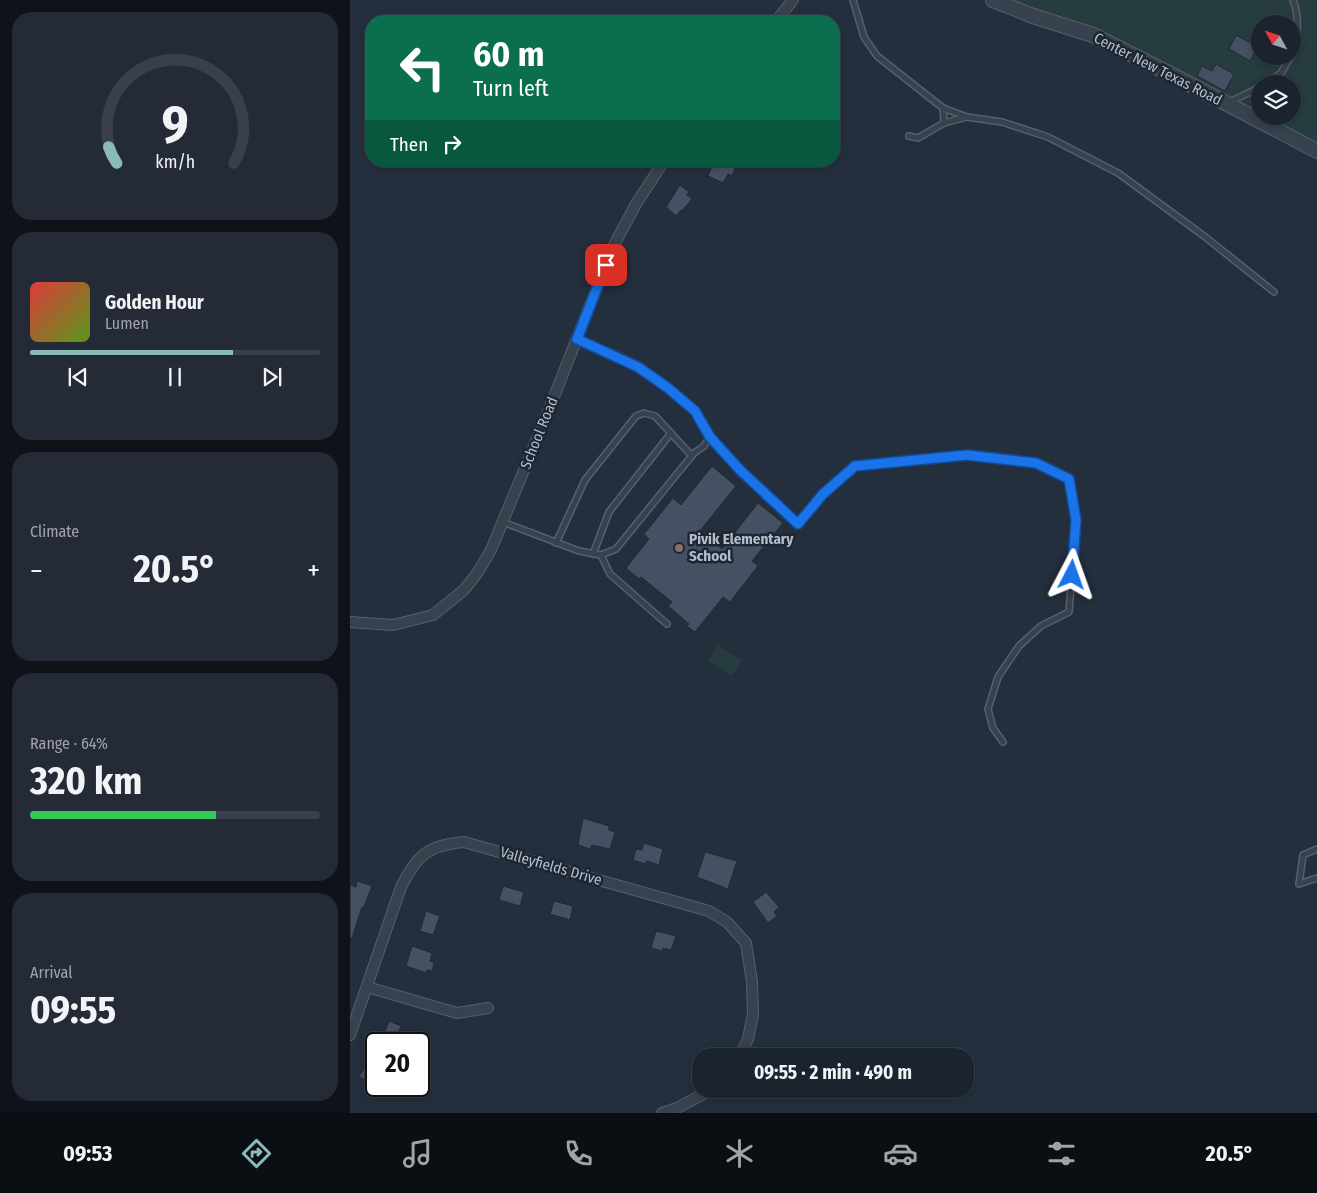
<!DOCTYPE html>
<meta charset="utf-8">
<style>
body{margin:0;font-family:"Fira Sans Condensed",sans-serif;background:#242b36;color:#f1f3f6;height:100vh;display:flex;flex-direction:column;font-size:19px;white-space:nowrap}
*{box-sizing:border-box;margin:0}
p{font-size:16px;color:#a0a4aa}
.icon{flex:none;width:28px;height:28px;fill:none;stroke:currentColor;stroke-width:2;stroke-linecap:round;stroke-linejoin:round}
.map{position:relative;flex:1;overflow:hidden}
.details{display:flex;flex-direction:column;gap:12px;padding:12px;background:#0f1319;width:350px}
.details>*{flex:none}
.top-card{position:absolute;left:15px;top:15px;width:475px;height:152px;border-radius:20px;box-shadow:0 2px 8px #0003,0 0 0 1px #39404a;background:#0b6e4f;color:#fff;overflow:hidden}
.needle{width:32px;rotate:310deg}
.controls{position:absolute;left:901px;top:15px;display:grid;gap:10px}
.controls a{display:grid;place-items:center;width:50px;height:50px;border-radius:50%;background:#1b232e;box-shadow:0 2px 8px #0003,0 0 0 1px #39404a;font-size:25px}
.speed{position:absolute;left:15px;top:1032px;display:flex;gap:10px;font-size:25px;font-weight:700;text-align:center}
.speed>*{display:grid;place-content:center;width:65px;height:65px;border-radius:50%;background:#1b232e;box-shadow:0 2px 8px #0003,0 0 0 1px #39404a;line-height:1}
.speed .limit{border:2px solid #111;border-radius:8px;background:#fff;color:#111}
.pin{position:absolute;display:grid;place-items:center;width:42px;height:42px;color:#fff;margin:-21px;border-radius:10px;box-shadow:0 2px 8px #0006}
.me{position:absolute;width:55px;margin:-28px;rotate:4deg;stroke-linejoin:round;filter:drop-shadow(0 0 4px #0008)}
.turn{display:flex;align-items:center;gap:18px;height:105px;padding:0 25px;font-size:22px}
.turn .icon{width:65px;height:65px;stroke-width:2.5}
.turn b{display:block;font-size:35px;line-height:42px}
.then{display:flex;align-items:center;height:48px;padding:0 25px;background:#0003;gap:10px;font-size:19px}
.big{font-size:38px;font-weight:700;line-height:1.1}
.details .tile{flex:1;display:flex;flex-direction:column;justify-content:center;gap:8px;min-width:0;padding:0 18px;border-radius:20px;background:#242b36}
.details .dial{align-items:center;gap:0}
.dial svg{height:130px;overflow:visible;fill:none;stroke:#39404a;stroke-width:7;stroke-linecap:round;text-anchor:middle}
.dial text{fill:#f1f3f6;stroke:none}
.song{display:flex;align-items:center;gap:15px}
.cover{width:60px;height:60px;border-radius:8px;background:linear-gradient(135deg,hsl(0 70% 55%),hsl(90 70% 35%))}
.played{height:5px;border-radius:2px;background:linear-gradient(90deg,#8bbbb9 70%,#39404a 70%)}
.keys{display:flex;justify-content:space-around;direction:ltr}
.heat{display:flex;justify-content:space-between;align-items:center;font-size:28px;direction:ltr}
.charge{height:8px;border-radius:4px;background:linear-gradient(90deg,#34c759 64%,#39404a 0)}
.trip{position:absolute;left:342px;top:1048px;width:282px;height:50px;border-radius:20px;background:#1b232e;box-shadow:0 2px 8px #0003,0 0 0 1px #39404a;font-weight:700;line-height:50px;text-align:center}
.dock{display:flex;height:80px;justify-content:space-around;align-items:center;background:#0b0e12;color:#a0a4aa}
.dock .icon{width:35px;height:35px}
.dock .on{color:#8bbbb9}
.dock b{font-size:22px;color:#f1f3f6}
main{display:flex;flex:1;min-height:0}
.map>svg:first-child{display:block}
.green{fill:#263c3f;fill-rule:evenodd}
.building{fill:#455162;stroke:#1f2835}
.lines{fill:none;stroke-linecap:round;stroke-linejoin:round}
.service-casing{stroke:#565f6c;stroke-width:8}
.minor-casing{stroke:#565f6c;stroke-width:12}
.tertiary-casing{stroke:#565f6c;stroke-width:16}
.service{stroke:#38414e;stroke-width:5}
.minor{stroke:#38414e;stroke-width:10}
.tertiary{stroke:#38414e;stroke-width:14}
.route-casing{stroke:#114b97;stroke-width:12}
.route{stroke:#1a73e8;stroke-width:9}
.education-dot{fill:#8d6e63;stroke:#1d2633;stroke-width:2}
.labels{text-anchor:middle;stroke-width:5;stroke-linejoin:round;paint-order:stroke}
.street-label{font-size:15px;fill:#b4bcc9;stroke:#1d2633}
.poi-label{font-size:15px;font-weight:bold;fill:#b4bcc9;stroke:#1d2633;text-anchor:start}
</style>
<main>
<section class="details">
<div class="tile dial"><svg viewBox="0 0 100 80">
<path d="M14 69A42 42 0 1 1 86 69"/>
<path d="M14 69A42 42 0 0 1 9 59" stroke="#8bbbb9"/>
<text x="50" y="56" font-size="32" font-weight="700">9</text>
<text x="50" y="72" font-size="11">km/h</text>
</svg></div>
<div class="tile">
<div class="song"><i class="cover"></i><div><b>Golden Hour</b><p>Lumen</p></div></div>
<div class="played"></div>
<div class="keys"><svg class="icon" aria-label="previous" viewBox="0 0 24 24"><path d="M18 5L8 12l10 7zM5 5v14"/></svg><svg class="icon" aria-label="pause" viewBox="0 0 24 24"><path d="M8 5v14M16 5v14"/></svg><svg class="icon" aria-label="next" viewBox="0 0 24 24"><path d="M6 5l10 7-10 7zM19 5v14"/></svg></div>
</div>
<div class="tile"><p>Climate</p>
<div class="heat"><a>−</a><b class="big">20.5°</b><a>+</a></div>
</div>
<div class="tile"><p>Range · 64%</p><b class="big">320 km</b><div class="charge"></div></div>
<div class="tile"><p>Arrival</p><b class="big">09:55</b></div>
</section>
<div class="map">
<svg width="967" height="1113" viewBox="0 0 967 1113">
<rect width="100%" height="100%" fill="#242f3e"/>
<!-- green -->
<g class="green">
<path d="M664 0H967V143L915 116H942V84H910V114L768 40ZM910 24H942V56H910Z"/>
<path d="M367 645 392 660 382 676 358 661Z"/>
</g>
<!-- building -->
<g class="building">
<path d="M886 35 908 47 900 61 879 49Z"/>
<path d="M866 64 884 74 875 91 847 76 852 66 862 71Z"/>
<path d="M364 161H383L382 164 386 166 382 176 378 174 373 183 358 176Z"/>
<path d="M330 185 339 192 337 195 342 199 332 211 331 210 326 216 316 207Z"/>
<path d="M362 466 386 486 350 531 372 549 408 503 433 523 402 561 408 566 380 602 373 597 345 632 337 626 339 624 318 606 322 602 291 577 289 579 276 568 299 539 294 534 323 498 331 505Z"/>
<path d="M233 818 259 826V830L265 832 260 849 242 845 240 849 228 845Z"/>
<path d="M294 843 313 849 309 865 297 861 295 864 283 860 286 849 292 850Z"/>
<path d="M355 852 387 861 378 889 347 877Z"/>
<path d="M7 881 22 886 14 907H12L2 938H0V885L6 887Z"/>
<path d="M153 886 174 892 170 906 149 900Z"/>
<path d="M416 892 429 907 424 912 427 916 418 923 403 902Z"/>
<path d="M204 901 223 906 220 920 200 914Z"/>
<path d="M76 911 90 916 83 935 70 931Z"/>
<path d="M306 931 326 936 321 950 313 948 312 951 301 948Z"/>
<path d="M62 946 82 953 80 961 84 963 82 971 77 970 76 973 56 966Z"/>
<path d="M39 1021 51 1026 44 1044H30Z"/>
<path d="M20 1060 26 1065V1089L9 1076Z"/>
</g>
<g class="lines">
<defs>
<g id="service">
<path d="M503 0 514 37 527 56 593 108 617 117 652 122 698 137 768 173 854 236 924 292"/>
<path d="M942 54 944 51C947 34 950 17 943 0"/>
<path d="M917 84 931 73 941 56"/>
<path d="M880 102 910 87"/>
<path d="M593 108 594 123 617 117"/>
<path d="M559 136 568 138 594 123"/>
<path d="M360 437 390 470 448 524 473 494 505 466 617 455 686 463 719 479 726 520 719 612 691 626 669 646 648 677 638 709 643 728 653 742"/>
<path d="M153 522 229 551 251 555 266 549 344 453 354 446 360 437 345 411 317 388 287 367 227 339"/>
<path d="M206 543 235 480 286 416 294 413 305 416 342 456"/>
<path d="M243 554 259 512 321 433"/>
<path d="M251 555 260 574 317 624"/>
<path d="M967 849 953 855 949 884 967 878"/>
</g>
<g id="minor">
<path d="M426 21 443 0"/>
<path d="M0 622 43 625 83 615 114 590 128 572 141 550 198 412 263 247 286 204 314 161"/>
<path d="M17 987 107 1013 138 1008"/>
<path d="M0 1035 51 887C67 855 78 845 114 842L359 911 377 922 396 943 402 982 403 1014 398 1039 390 1056"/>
<path d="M312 1113 327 1108 363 1089"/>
</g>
<path id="tertiary" d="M643 0 683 16 743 35 828 78 967 151"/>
</defs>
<!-- service casing -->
<use href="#service" class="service-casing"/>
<!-- minor casing -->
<use href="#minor" class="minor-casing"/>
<!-- tertiary casing -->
<use href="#tertiary" class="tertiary-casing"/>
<!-- service -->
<use href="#service" class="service"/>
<!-- minor -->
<use href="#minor" class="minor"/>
<!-- tertiary -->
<use href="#tertiary" class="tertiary"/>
</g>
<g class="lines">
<defs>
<path id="route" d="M256 265 227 339 288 367 318 388 345 411 360 437 390 470 448 524 473 494 505 466 617 455 686 463 719 479 726 520 722 575"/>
</defs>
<!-- route casing -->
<use href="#route" class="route-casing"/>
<!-- route -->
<use href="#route" class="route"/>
</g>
<!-- markers -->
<circle class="education-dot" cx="329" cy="548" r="5"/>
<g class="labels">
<!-- street labels -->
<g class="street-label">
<text transform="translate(808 69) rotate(27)" y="5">Center New Texas Road</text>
<text transform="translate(189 433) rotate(-68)" y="5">School Road</text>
<text transform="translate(201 866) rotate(16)" y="5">Valleyfields Drive</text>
</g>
<!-- poi labels -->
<g class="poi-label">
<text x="339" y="544">Pivik Elementary<tspan x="339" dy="17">School</tspan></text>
</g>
</g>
</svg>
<div class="controls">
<a><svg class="needle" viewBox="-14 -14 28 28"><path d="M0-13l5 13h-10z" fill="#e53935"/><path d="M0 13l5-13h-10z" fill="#a0a4aa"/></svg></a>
<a><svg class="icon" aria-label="layers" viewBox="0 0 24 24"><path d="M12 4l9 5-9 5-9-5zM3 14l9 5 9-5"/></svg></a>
</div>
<div class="speed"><div class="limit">20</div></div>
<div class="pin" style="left:256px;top:265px;background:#d93025"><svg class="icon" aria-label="arrive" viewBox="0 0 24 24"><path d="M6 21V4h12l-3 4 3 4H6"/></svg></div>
<svg class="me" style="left:722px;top:575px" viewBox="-20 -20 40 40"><path d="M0-17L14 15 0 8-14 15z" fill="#1a73e8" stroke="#fff" stroke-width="4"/></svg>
<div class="trip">09:55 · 2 min · 490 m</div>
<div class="top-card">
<div class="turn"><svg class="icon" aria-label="left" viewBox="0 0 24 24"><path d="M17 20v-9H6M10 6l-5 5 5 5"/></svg><div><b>60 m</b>Turn left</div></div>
<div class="then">Then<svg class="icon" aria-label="right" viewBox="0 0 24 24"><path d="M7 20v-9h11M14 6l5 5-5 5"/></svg></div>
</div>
</div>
</main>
<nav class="dock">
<b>09:53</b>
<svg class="icon on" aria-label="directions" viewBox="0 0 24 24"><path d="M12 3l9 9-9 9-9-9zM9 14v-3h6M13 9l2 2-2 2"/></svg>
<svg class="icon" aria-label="music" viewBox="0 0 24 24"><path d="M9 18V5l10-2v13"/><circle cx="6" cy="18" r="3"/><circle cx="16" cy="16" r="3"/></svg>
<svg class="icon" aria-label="phone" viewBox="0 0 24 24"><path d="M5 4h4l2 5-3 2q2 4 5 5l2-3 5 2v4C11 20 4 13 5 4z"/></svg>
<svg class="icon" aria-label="climate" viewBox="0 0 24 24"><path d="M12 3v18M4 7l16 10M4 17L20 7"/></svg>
<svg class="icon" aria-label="car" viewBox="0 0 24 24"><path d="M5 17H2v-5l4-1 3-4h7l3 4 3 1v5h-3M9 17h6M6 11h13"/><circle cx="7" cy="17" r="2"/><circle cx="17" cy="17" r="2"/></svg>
<svg class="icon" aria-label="filters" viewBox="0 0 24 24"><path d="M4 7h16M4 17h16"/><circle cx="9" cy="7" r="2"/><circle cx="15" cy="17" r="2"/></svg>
<b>20.5°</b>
</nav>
